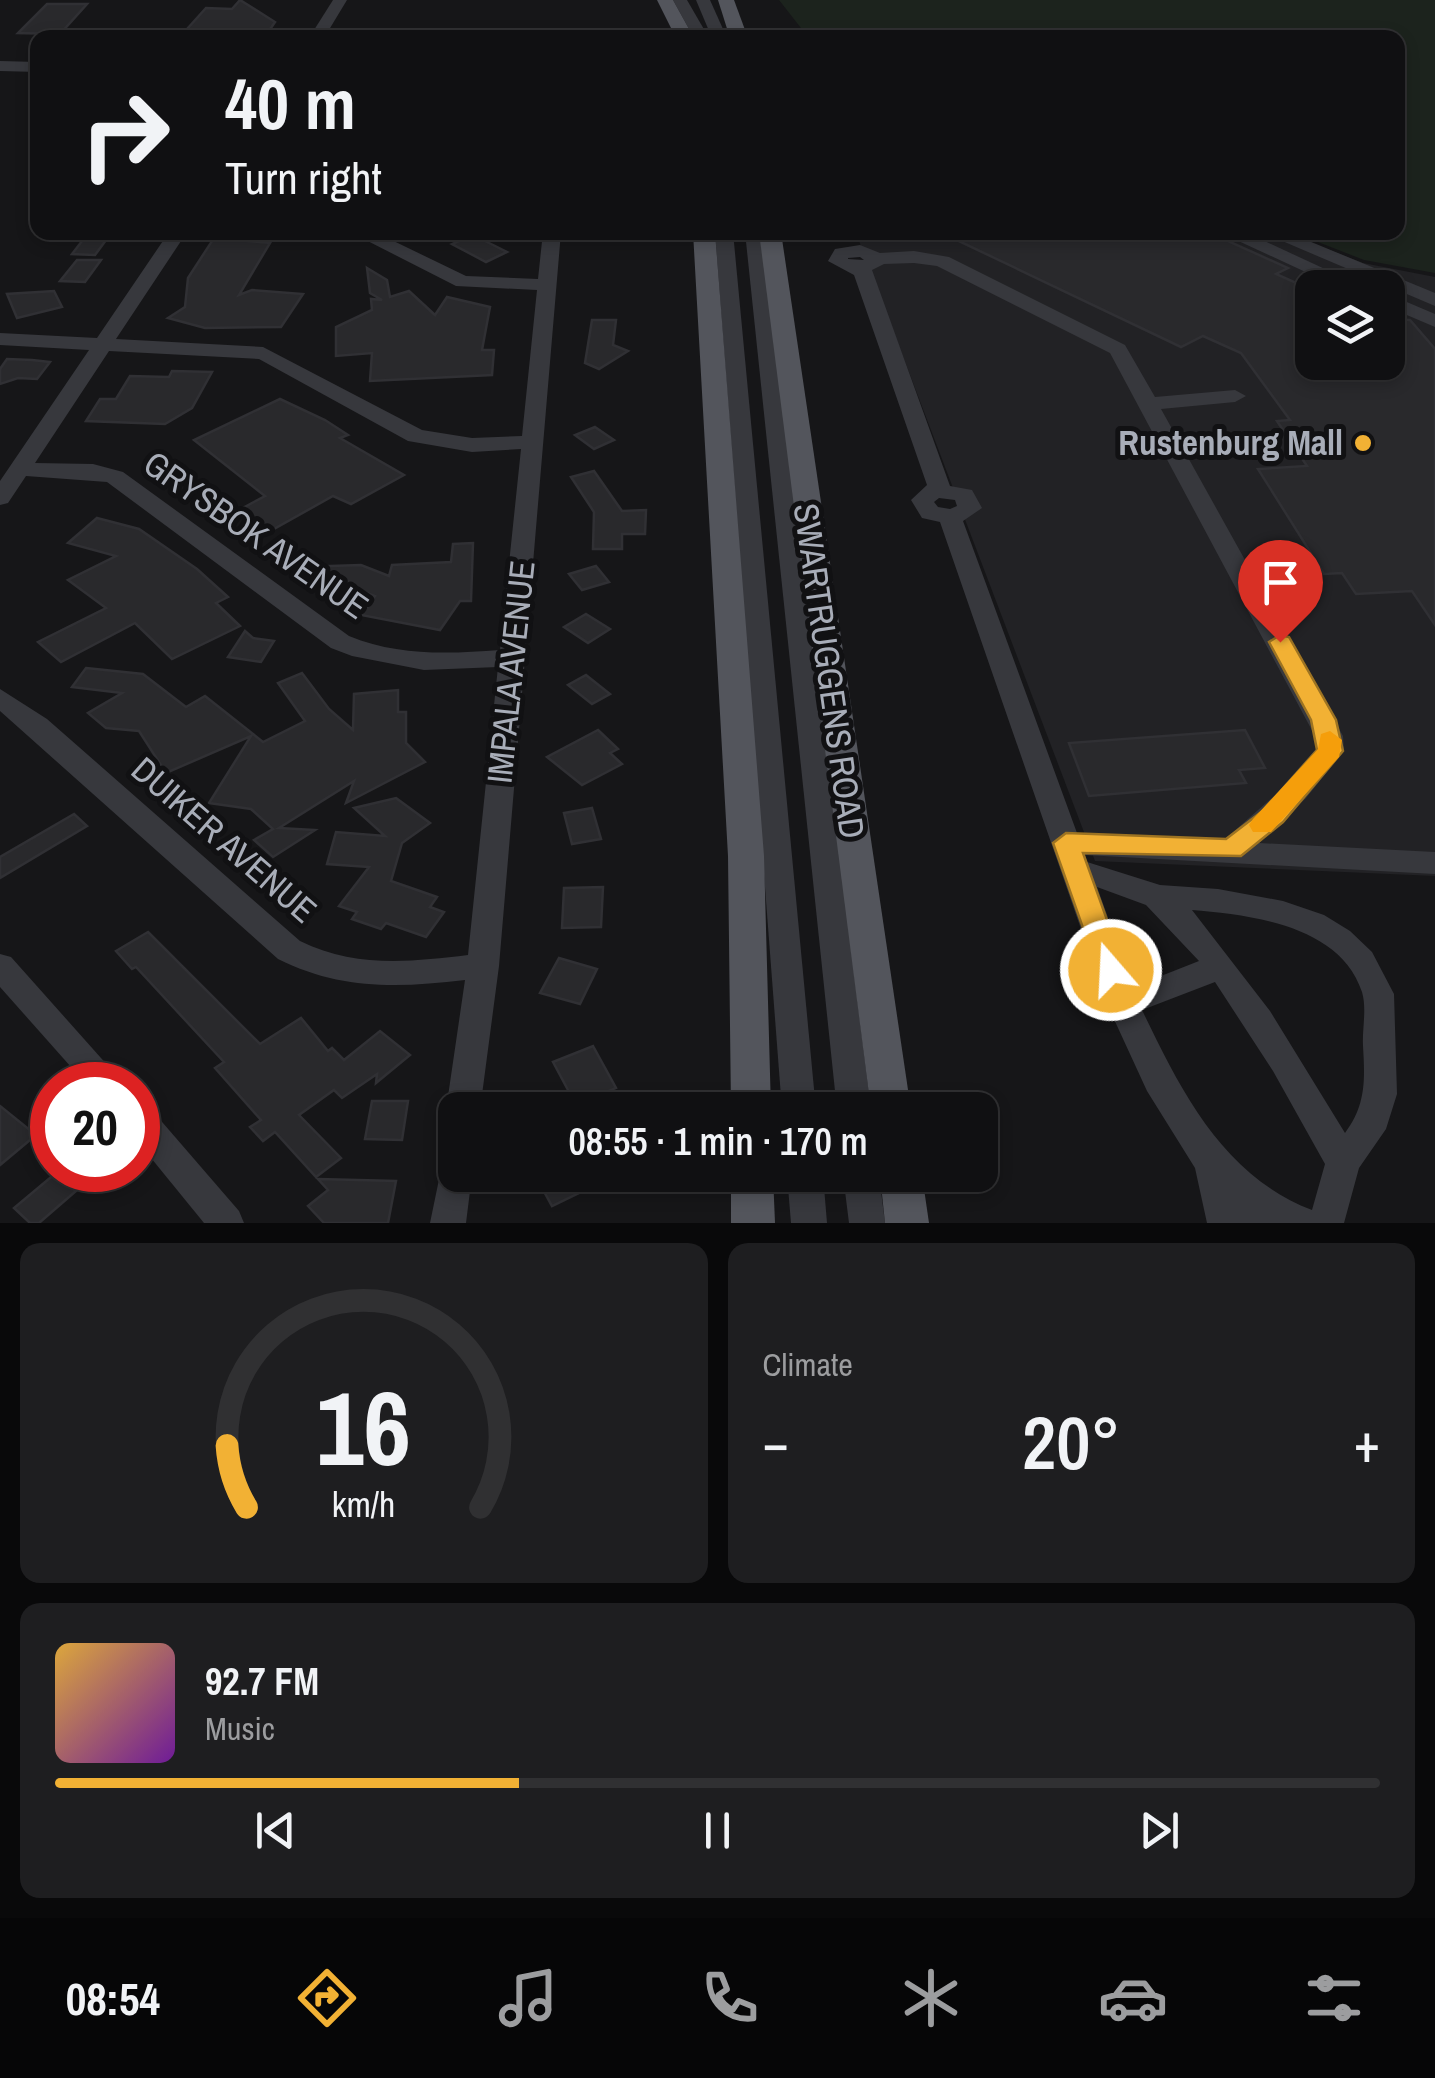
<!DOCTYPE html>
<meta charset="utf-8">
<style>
body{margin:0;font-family:"Archivo Narrow",sans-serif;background:#1e1e20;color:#f1f3f6;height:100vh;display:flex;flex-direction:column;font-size:38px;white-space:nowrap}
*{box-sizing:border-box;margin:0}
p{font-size:32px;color:#9c9d9f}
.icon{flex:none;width:55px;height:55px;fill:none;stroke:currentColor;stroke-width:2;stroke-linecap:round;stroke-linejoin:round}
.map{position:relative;height:1223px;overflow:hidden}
.sheet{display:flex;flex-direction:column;gap:20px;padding:20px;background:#09090a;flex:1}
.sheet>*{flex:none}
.top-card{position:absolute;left:30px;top:30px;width:1375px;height:210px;border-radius:20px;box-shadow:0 5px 15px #0003,0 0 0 2px #303032;background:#101012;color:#f1f3f6;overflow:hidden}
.buttons{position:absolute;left:1295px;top:270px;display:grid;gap:20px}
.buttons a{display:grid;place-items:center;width:110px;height:110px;border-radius:20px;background:#101012;box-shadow:0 5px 15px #0003,0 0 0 2px #303032;font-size:50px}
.speed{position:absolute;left:30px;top:1062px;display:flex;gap:20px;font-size:50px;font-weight:700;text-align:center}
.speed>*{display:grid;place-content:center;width:130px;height:130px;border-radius:50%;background:#101012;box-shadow:0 5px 15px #0003,0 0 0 2px #303032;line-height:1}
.speed .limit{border:15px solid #d22;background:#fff;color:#111}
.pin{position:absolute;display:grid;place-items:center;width:85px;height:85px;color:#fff;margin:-102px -42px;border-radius:50% 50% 50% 0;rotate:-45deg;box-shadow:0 0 10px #0007}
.pin .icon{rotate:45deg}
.me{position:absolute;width:110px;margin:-55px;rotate:341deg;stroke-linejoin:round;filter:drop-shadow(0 0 8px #0008)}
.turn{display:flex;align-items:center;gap:35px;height:210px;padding:0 30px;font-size:45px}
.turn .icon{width:130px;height:130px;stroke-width:2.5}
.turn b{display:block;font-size:70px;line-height:85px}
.big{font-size:75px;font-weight:600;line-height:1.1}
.sheet .tile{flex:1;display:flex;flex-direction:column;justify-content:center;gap:15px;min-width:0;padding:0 35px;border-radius:20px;background:#1e1e20}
.sheet .dial{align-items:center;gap:0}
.dial svg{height:260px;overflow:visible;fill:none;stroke:#303032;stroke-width:7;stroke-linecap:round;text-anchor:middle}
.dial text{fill:#f1f3f6;stroke:none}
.song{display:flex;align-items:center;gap:30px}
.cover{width:120px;height:120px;border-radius:15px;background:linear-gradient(135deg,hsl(40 70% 55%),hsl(280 70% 35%))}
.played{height:10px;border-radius:5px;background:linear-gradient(90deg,#f2b134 35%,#303032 35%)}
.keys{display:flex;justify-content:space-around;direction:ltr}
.heat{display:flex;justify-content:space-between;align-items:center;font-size:55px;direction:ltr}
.sheet .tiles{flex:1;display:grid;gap:20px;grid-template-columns:1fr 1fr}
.tile:last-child{grid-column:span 2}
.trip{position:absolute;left:438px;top:1092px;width:560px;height:100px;border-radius:20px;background:#101012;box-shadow:0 5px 15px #0003,0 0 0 2px #303032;font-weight:600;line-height:100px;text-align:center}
.dock{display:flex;height:160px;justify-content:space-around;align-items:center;background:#060607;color:#9c9d9f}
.dock .icon{width:70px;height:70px}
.dock .on{color:#f2b134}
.dock b{font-size:45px;color:#f1f3f6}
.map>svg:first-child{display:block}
.built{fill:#222225;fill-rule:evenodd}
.green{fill:#1c231d}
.building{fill:#29292c;stroke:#303034;stroke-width:2.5}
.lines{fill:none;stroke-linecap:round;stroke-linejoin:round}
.minor{fill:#37383d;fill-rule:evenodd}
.major{fill:#53555c;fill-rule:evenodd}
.route{fill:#f2b134;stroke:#9d7322;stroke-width:2.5}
.slow{fill:#f59e0b}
.poi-dot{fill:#f2b134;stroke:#111113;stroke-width:4}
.labels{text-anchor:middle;stroke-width:10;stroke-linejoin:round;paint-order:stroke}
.poi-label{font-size:35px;font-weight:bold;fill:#a8adb8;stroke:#111113;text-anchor:end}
.street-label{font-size:35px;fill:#a8adb8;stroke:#111113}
</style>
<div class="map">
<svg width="1435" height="1223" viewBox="0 0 1435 1223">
<rect width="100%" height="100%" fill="#161618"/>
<!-- built -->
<path class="built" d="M856 233H1286L1363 263 1435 277V876L1095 861ZM1312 288H1388V362H1312Z"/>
<!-- green -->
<path class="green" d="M779 0H1435V273L1364 260 1295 233 1398 232V38L808 37Z"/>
<!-- building -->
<g class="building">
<path d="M240 0 275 22 264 38H179L206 8 232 9Z"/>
<path d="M47 4H87L60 34 18 33Z"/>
<path d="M89 232H112L95 255 72 254Z"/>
<path d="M940 232H1208L1288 268 1276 274 1312 290V362H1388V319L1410 320 1435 349V625L1412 591 1356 594 1342 573 1324 574 1258 469 1307 466 1277 421 1290 420 1241 353 1203 336 1181 347Z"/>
<path d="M473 235 507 252 486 262 452 244Z"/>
<path d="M214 238 270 243 239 295 252 290 303 294 281 327 205 328 168 318 185 307 188 278Z"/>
<path d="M77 260H101L85 282 60 281Z"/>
<path d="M367 268 387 280 390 297 409 291 435 315 447 297 490 307 482 350H494L492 375 370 381 372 353 336 356V327L372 310 371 299 382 300 370 293Z"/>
<path d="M54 291 62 307 17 318 7 294Z"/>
<path d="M592 320H616L613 345 628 351 599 369 585 363Z"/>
<path d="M7 359 32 360 50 362 37 379 18 378 0 384V369Z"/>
<path d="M172 371 212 372 192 408 165 424 86 421 100 399H116L130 376 169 377Z"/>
<path d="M280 399 325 420 348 435 340 438 404 475 351 504 333 496 272 530 239 510 265 496 194 440Z"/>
<path d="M595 427 614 440 594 449 575 435Z"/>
<path d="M594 471 622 511 646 510 645 534H622V549H593L594 512 571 477Z"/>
<path d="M97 518 139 529 197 569 228 597 216 603 240 626 172 659 135 623 61 662 38 642 106 608 68 580 116 556 68 543Z"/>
<path d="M473 543 471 601H460L440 630 361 615 375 596 299 567 361 565 389 576 392 565 451 562 453 544Z"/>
<path d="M596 566 609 582 582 590 569 574Z"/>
<path d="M586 614 610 629 588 643 564 627Z"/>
<path d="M245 631 253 638 274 641 261 662 228 657Z"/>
<path d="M86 668 143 674 186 707 205 696 263 742 305 721 278 683 302 673 329 709 353 730 354 694 398 690V712H406V743L425 762 346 803 354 781 279 828 315 830 273 857 254 840 273 829 251 809 209 803 251 736 166 773 139 731 106 728 88 713 122 693 72 687Z"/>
<path d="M586 675 610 694 592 704 568 685Z"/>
<path d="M598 730 618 749 610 753 622 764 582 785 547 757Z"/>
<path d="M1245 730 1265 768 1239 770 1246 783 1089 796 1069 743Z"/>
<path d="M396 798 430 823 402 843 391 881 437 897 430 907 444 912 426 937 386 923 381 929 352 919 357 912 339 906 369 867 327 864 336 832 385 836 354 808Z"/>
<path d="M592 808 601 839 572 844 564 813Z"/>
<path d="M74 814 87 826 0 878V857Z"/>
<path d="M603 887 601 927 562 928 564 888Z"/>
<path d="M148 932 260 1044 301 1018 328 1051 332 1048 344 1060 380 1031 410 1055 376 1083 377 1074 342 1098 334 1090 299 1115 341 1158 316 1177 275 1132 263 1141 250 1127 261 1120 215 1068 224 1062 136 967 132 969 116 951Z"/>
<path d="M559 958 597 969 580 1004 540 993Z"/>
<path d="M593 1046 616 1088 576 1105 553 1062Z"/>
<path d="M372 1101H408L402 1140 365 1139Z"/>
<path d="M0 1106 36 1135 0 1165Z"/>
<path d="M56 1173 76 1191 39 1223H30L14 1208Z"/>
<path d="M535 1175H616L552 1206Z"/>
<path d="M318 1179 396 1181 388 1223H324L308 1206 328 1190Z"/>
</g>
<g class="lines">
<!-- minor -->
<g class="minor">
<path d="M333 0H347L324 38H309Z"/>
<path d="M673 0H687L709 38H694Z"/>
<path d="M696 0H710L727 38H712Z"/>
<path d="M0 61 38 62V72L0 71Z"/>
<path d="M169 232H187L116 339 263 347 422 430 472 438 522 436 537 290 456 286 350 232H375L466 276 538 279 543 232H561L499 966 480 1110H455V1122L446 1110 465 980C398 988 340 990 278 959L0 711V689L47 719 300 941C355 968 410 962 468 955L498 667 424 670 352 656 331 648 107 482 26 476 8 503 0 505V481L89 350 0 345V333L97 338ZM109 351 259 359 408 441 472 452 521 449 500 650C447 654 398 656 349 636L123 472 93 464 35 463Z"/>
<path d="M715 232H733L816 1110H782Z"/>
<path d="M745 232H763L871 1110H837Z"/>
<path d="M1219 232H1245L1366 288H1340Z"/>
<path d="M1261 232H1287L1435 293V306Z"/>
<path d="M860 245 880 253 914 251 949 257 1125 345 1155 397 1235 390 1246 396 1235 402 1161 409 1343 736 1344 751 1306 798 1259 843 1435 852V874L1085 855 1087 862 1160 885 1218 889 1283 901 1324 915 1350 931 1372 952 1394 994 1397 1094 1386 1129 1359 1168 1344 1223H1207L1195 1168 1147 1091 1107 1004 940 522 922 518 911 500 927 485 854 275 828 261 835 249ZM860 257 864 260 848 259V258ZM914 263 937 266 1110 353 1315 736 1316 749 1274 796 1223 841 1077 833 963 521 982 508 972 490 950 486 872 270 884 264ZM939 498 955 500 957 506 950 509 938 507 934 502ZM1097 887 1146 905 1199 961 1133 987ZM1192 910C1251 915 1340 925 1362 992 1367 1009 1362 1029 1363 1046 1365 1080 1366 1105 1345 1133L1270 1011ZM1215 982 1273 1071 1325 1164 1312 1210C1223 1176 1181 1091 1142 1010Z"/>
<path d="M1388 294 1435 314V327L1388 307Z"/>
<path d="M0 954 11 957 125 1085H87L0 987Z"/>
<path d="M138 1103 150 1108 239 1211 244 1223H204L138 1142Z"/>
<path d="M455 1156V1175H472L466 1223H430L443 1160Z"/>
<path d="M787 1175H823L827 1223H791Z"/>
<path d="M843 1175H879L885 1223H849Z"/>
</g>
<!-- major -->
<g class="major">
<path d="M657 0H673L694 38H676Z"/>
<path d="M718 0H734L748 38H730Z"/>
<path d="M693 232H715L764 856 771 1110H731L728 856Z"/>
<path d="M759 232H781L911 1110H871Z"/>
<path d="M731 1175H773L775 1223H731Z"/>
<path d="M880 1175H922L929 1223H885Z"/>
</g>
</g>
<!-- route -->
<path class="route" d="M1280 635 1289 637 1336 720 1343 751 1283 822 1241 856 1083 853 1125 970 1121 979H1101L1053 843 1066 833 1226 839 1265 809 1317 750 1311 720 1269 642Z"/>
<!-- slow -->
<path class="slow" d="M1330 731 1342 740 1339 757 1271 832H1253L1249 825 1253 819 1318 749 1321 734Z"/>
<!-- markers -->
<circle class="poi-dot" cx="1363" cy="443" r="10"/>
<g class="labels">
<!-- poi labels -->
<g class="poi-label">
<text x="1343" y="455">Rustenburg Mall</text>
</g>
<!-- street labels -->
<g class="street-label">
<text transform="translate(256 535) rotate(35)" y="12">GRYSBOK AVENUE</text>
<text transform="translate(829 671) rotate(82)" y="12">SWARTRUGGENS ROAD</text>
<text transform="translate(511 672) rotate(-84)" y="12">IMPALA AVENUE</text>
<text transform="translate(224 840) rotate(41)" y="12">DUIKER AVENUE</text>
</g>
</g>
</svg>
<div class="buttons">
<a><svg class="icon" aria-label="layers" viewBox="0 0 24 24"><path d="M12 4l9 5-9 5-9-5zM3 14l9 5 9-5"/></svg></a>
</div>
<div class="speed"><div class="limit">20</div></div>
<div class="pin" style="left:1280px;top:642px;background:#d93025"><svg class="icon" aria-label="arrive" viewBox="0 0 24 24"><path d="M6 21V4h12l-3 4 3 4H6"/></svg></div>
<svg class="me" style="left:1111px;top:970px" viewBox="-20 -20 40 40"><circle r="17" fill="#f2b134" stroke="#fff" stroke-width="3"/><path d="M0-11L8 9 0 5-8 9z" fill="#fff"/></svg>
<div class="trip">08:55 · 1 min · 170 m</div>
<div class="top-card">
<div class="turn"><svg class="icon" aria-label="right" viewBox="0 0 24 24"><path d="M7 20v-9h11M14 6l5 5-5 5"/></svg><div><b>40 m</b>Turn right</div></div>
</div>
</div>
<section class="sheet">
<div class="tiles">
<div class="tile dial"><svg viewBox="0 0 100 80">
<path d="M14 69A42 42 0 1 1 86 69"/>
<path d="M14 69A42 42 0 0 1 8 50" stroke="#f2b134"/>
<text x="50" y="56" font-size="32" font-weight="700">16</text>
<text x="50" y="72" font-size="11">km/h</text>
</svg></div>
<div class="tile"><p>Climate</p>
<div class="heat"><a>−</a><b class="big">20°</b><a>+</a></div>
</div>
<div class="tile">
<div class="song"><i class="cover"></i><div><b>92.7 FM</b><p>Music</p></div></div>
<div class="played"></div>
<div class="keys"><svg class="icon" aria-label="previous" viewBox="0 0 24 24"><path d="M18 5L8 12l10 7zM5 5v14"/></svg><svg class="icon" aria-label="pause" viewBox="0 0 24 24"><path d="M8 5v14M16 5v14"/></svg><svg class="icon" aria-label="next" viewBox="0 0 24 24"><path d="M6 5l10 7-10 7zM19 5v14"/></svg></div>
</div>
</div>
</section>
<nav class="dock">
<b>08:54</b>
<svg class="icon on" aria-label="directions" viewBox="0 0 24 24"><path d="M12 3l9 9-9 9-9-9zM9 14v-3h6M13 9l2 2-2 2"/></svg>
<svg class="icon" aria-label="music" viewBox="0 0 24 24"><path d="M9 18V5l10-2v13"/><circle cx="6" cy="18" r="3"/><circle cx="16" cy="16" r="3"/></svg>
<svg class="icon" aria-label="phone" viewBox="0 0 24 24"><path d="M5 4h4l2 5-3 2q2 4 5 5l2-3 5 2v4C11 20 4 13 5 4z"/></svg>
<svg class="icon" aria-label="climate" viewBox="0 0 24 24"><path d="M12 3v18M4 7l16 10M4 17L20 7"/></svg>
<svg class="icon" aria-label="car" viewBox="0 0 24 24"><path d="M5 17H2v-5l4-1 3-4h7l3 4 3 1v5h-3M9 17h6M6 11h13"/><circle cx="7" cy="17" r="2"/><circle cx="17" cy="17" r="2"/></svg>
<svg class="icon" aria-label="filters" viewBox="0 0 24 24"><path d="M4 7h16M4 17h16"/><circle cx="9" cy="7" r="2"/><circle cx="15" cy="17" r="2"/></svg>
</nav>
